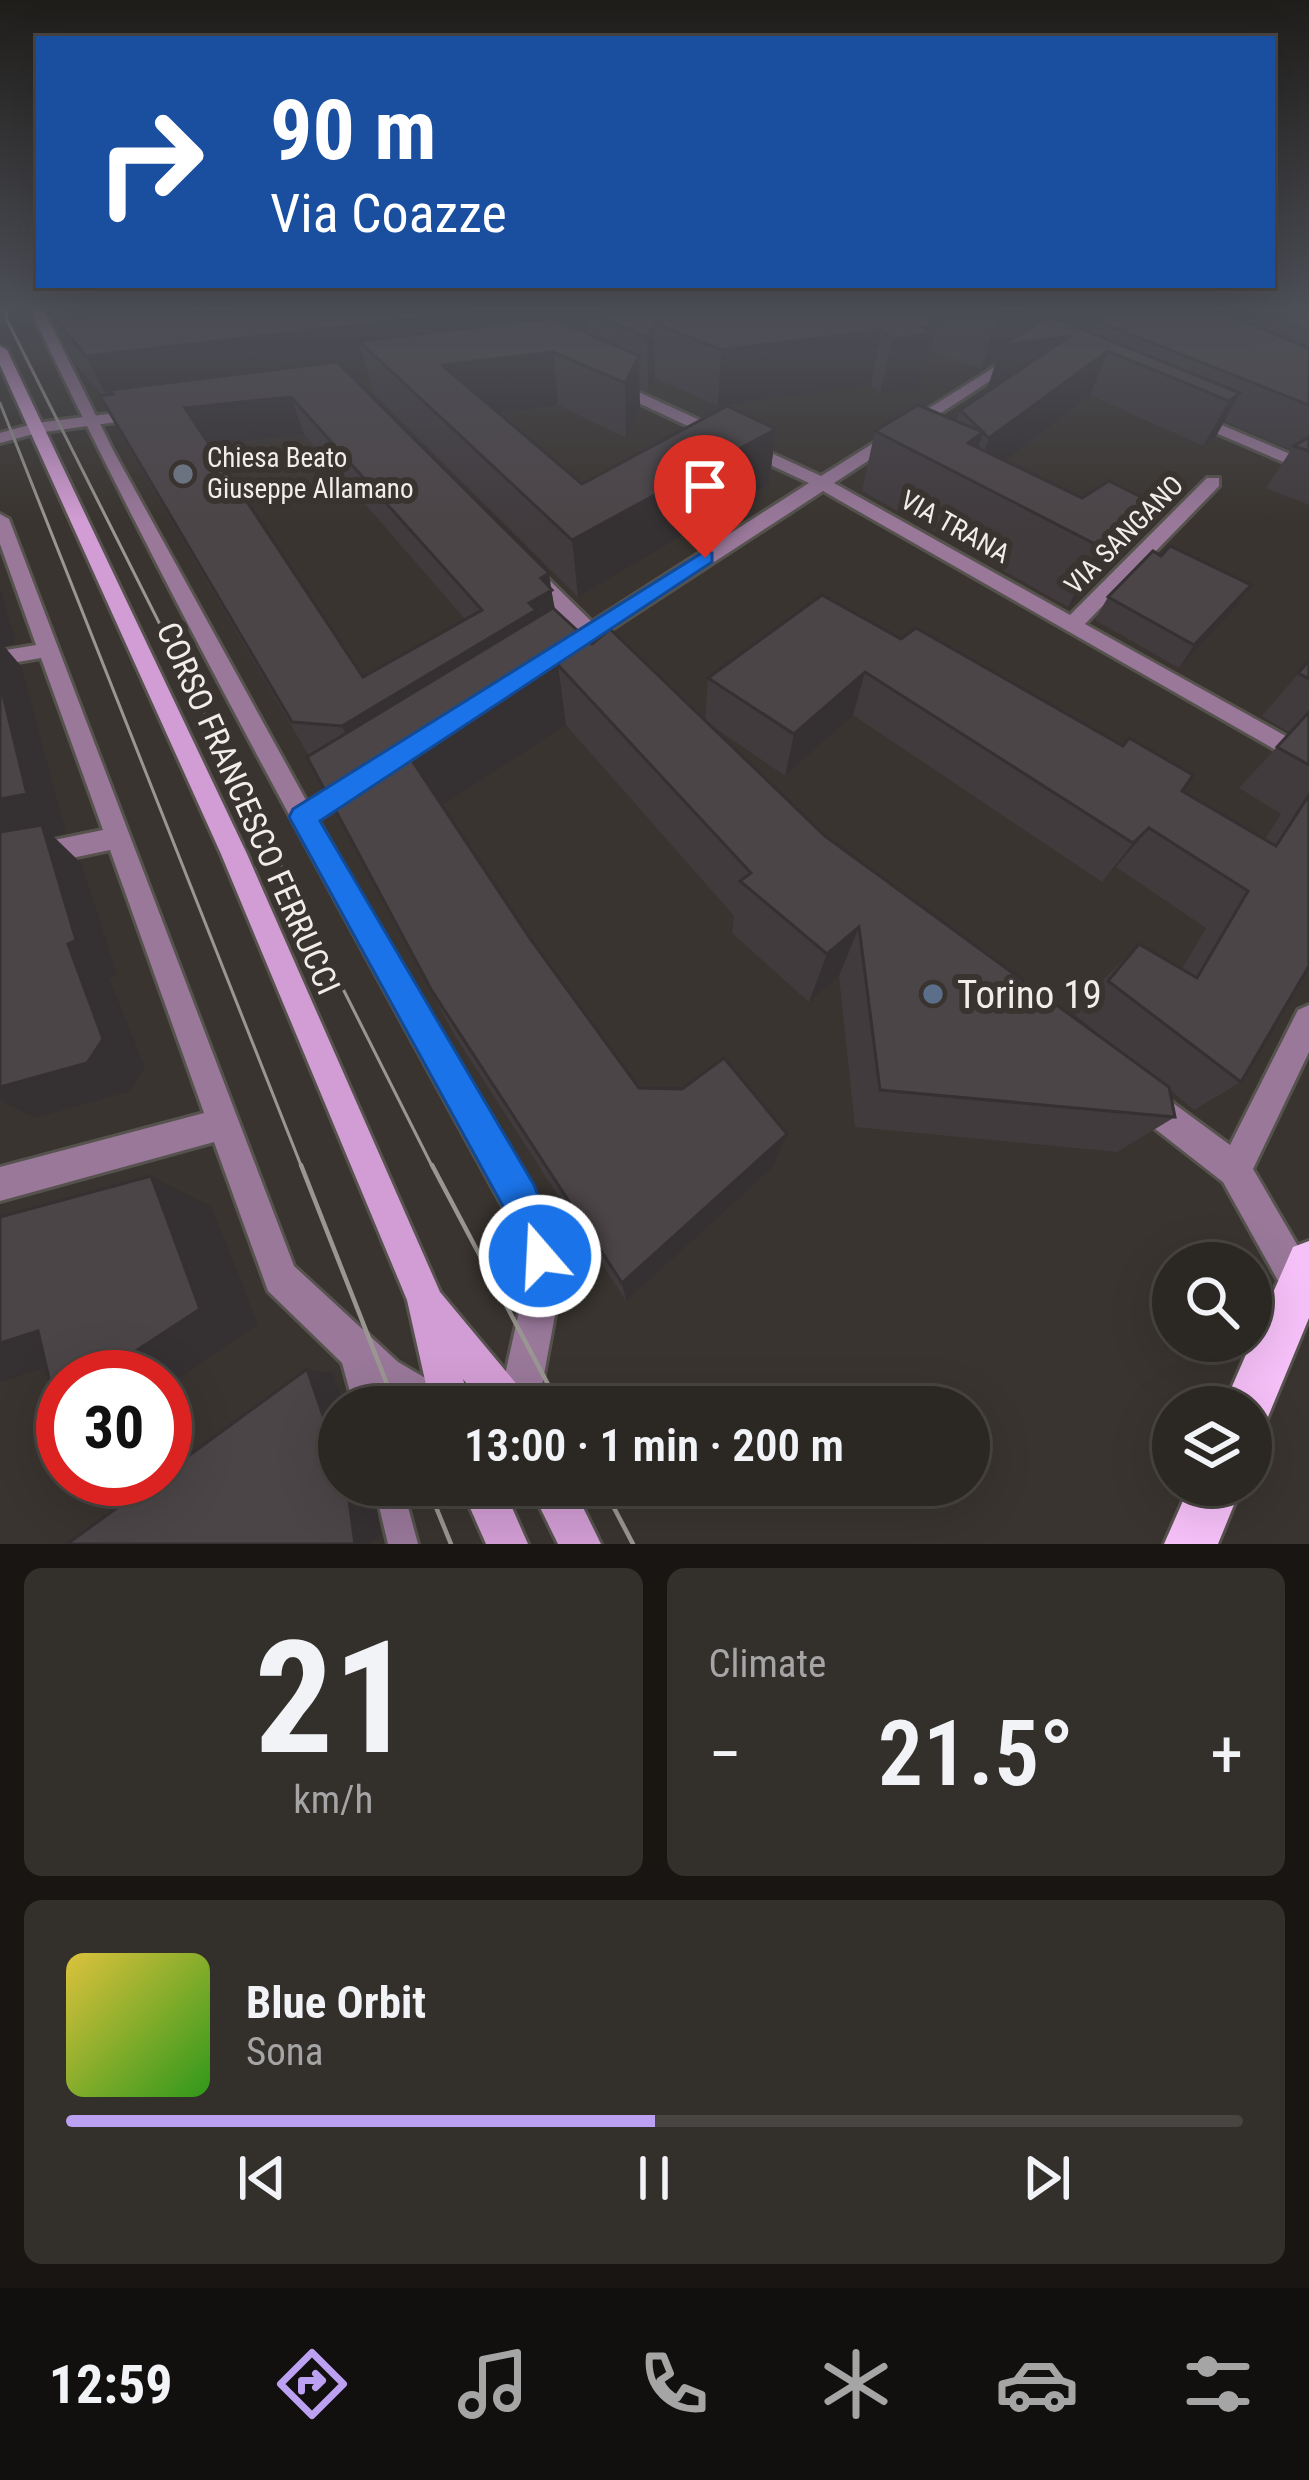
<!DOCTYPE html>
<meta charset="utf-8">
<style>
body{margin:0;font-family:"Roboto Condensed",sans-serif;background:#332f2b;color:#f1f3f6;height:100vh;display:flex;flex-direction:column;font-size:45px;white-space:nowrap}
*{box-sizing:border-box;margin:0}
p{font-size:39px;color:#a6a5a6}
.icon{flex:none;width:66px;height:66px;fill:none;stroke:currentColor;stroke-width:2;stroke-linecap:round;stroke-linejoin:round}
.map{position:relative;height:1544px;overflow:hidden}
.panel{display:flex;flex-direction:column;gap:24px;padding:24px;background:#181513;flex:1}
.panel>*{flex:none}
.hud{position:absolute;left:36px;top:36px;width:1239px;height:252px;border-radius:0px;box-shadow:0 12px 48px #0002,0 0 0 3px #474441;background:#1a4fa0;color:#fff;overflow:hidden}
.buttons{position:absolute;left:1152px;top:1242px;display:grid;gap:24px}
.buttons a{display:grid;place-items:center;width:120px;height:120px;border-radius:50%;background:#2b2723;box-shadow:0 12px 48px #0002,0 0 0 3px #474441;font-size:60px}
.speed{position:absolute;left:36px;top:1350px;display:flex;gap:24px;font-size:60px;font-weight:700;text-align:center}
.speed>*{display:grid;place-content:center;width:156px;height:156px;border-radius:50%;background:#2b2723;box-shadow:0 12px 48px #0002,0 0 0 3px #474441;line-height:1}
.speed .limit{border:18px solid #d22;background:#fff;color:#111}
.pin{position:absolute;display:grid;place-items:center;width:102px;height:102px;color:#fff;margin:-123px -51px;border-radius:50% 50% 50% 0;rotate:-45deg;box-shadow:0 0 12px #0007}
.pin .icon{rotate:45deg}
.me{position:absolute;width:132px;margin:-66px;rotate:341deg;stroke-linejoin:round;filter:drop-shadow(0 0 9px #0008)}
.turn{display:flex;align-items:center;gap:42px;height:252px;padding:0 36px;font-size:54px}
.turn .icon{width:156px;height:156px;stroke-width:2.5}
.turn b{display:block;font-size:84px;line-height:102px}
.big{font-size:90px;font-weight:600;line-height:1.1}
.panel .card{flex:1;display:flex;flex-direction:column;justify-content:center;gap:18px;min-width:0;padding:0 42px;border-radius:18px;background:#332f2b}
.panel .dial{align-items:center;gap:0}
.dial b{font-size:156px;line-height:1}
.song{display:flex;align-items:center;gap:36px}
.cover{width:144px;height:144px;border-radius:18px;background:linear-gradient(135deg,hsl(50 70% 55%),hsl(110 70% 35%))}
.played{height:12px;border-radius:6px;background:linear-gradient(90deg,#bca0f2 50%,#474441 50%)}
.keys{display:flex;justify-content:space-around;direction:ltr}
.heat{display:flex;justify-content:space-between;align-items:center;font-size:66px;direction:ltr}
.panel .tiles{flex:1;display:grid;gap:24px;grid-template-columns:1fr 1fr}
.card:last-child{grid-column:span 2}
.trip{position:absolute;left:318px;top:1386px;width:672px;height:120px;border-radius:60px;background:#2b2723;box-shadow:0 12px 48px #0002,0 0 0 3px #474441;font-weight:600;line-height:120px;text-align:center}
.dock{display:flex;height:192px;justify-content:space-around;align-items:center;background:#11100e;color:#a6a5a6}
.dock .icon{width:84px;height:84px}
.dock .selected{color:#bca0f2}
.dock b{font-size:54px;color:#f1f3f6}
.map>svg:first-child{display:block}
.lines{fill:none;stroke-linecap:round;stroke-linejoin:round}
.service-casing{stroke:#56524d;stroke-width:6}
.minor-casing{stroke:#56524d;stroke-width:6}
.tertiary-casing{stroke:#56524d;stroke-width:6}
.secondary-casing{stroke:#56524d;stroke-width:6}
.primary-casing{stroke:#56524d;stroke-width:6}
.service{fill:#99789a;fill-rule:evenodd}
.minor{fill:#99789a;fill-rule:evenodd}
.tertiary{fill:#99789a;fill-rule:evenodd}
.secondary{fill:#d29dd4;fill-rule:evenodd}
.primary{fill:#f6c0f8;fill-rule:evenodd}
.tram-far1{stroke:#9a9692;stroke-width:3}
.tram{stroke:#9a9692;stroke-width:4.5}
.wall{fill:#413b3e;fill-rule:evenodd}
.shaded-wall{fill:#353032}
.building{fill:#4c4548;stroke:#353032;stroke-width:3;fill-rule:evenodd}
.route{fill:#1a73e8;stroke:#114b97;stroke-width:3}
.worship-dot{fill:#6b7280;stroke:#39342f;stroke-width:4.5}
.service-dot{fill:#5c6f8a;stroke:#39342f;stroke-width:4.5}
.labels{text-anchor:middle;stroke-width:12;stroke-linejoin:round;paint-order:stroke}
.far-poi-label{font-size:27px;fill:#f1edea;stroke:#39342f;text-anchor:start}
.far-street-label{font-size:27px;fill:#f1edea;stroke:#39342f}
.street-label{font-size:33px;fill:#f1edea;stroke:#39342f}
.near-poi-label{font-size:39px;fill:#f1edea;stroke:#39342f;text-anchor:start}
</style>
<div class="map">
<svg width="1309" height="1544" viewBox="0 0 1309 1544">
<rect width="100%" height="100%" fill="#39342f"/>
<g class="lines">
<defs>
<g id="service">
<path d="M354 1346 363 1350 380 1407H354L341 1359 345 1350Z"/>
<path d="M374 1485H402L418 1544H388Z"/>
</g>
<g id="minor">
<path d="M29 307H42L114 452 307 802 357 773 366 776 369 783 366 790 318 820 550 1226 559 1293 538 1407H498L523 1293 516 1230C349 925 179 621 29 307Z"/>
<path d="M1017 353 1022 354V360L834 483 1070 615 1207 478H1219V486L1085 624 1309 749V769L823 491 604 634 630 662 619 669 611 667 589 644 571 646 568 641 577 632 520 572 523 568H537L592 622 809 483 609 389V383H619L821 476Z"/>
<path d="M1188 415H1198L1309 462V473L1188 421Z"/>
<path d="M0 514 9 519 294 1266 398 1362 451 1393 457 1407H400L370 1390 268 1291 214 1142 0 1201V1167L204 1113 110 850 0 873V851L103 830 41 658 0 665V651L36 645 0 544Z"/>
<path d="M1309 1005V1052L1253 1169 1309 1265V1298L1300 1302 1287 1297 1223 1182 1136 1114 1131 1103 1136 1092 1147 1087 1158 1092 1230 1145 1298 1010Z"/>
</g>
<path id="tertiary" d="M140 410 148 415 145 418 37 433 0 443V433L36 423Z"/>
<g id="secondary">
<path d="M0 346 7 350 247 854 440 1292 524 1393 530 1407H485L463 1379 471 1407H431L407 1300 221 854 0 365Z"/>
<path d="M460 1485H502L528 1544H486Z"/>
<path d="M529 1485H572L601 1544H558Z"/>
</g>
<g id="primary">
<path d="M1309 1241V1318L1265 1424 1251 1430V1407H1223L1293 1247Z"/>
<path d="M1190 1485H1242L1218 1544H1164Z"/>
</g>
</defs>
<!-- service casing -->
<use href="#service" class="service-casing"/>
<!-- minor casing -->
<use href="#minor" class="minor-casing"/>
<!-- tertiary casing -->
<use href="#tertiary" class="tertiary-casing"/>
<!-- secondary casing -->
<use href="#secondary" class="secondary-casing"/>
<!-- primary casing -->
<use href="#primary" class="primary-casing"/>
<!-- service -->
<use href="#service" class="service"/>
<!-- minor -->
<use href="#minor" class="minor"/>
<!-- tertiary -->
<use href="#tertiary" class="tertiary"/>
<!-- secondary -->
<use href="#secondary" class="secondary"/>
<!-- primary -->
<use href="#primary" class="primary"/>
<!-- tram-far1 -->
<g class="tram-far1">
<path d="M6 307 7 320 433 1168"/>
<path d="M0 403 302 1168"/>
</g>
<!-- tram -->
<g class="tram">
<path d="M301 1165 396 1407"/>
<path d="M432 1165 560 1407"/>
<path d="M427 1485 451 1544"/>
<path d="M602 1485 633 1544"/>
</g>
</g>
<!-- wall -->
<g class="wall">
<path d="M45 307 199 315 265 307H1026L1017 336 1062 321 1067 309 1070 307H1309V505L1266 488 1291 450 1224 421 1215 438 1203 446 1090 395 1005 460 1082 498 1149 501 1117 562 1068 607 862 491 875 431 956 421 960 410 991 389 987 390 997 359 981 369 930 350 923 380H920L918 389 880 394 871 385 718 406 655 378 648 392 639 389 640 409 626 438 558 405 499 413 582 484 776 429 769 484 578 597 374 394 369 377 355 379 551 589 555 609 592 644 825 836 1121 1052 1074 1014 1104 979 1139 944 1182 969 1206 928 1116 867 1102 882 853 715 785 776 705 721 708 678 901 639 1182 791 1265 839 1281 814 1239 788 1290 733 1262 716 1309 661V966L1241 1082 1194 1110 1170 1090 1175 1117 1117 1152 855 1127 839 976 809 1002 732 933 734 916 566 725 442 805 531 940 639 1088 772 1168 626 1301 455 1036 337 814 309 756 119 432 100 396 102 395 74 362ZM304 434 465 619 363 677 209 444Z"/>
<path d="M1108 597 1235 608 1179 668 1095 620Z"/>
</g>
<!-- shaded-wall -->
<g class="shaded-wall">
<path d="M196 307 210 342 517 307H797L655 323V378L648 392 647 337 586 312 589 350 553 352 558 405 453 419 359 341 369 377 121 408 109 390 119 408 114 409 86 356 192 315Z"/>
<path d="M1000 307H1026L1014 344 1070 336 1054 380 987 390 997 359 981 369Z"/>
<path d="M937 325 923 380H920L918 389 880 394 892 339 923 327Z"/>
<path d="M882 330 871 385 718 406 721 350Z"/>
<path d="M1108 351 1090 395 973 485 989 438Z"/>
<path d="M639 356 640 409 626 438 625 383Z"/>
<path d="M1240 393 1215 438 1203 446 1229 401Z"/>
<path d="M291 397 304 434 202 445 185 408Z"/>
<path d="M776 429 769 484 578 597 572 540Z"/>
<path d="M983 432 968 479V443Z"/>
<path d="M1149 501 1117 562 1068 607 1099 546Z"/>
<path d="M549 573 557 628 359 763 342 726 529 603 541 578Z"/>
<path d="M1251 585 1235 608 1179 668 1194 645Z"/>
<path d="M0 589 15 638 14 644 4 646 21 666 66 833 53 836 81 863 117 975 109 978 145 1068 130 1091 35 1118 0 1100Z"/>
<path d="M558 665 566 725 430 813 409 756Z"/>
<path d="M865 672 853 715 785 776 794 734Z"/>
<path d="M1149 828 1116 867 1102 882 1133 843Z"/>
<path d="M859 927 839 976 809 1002 827 954Z"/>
<path d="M787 1134 772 1168 626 1301 622 1283Z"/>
<path d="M151 1176 211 1206 258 1324 165 1388V1377H96Z"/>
<path d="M38 1331 119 1344 0 1382V1343Z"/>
<path d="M307 1369 333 1374 345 1407H339V1462Z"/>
<path d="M347 1485H373L381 1534 368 1544H355Z"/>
</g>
<!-- building -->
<g class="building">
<path d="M45 307H152L156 310 195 307 192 315 265 307H517L86 356Z"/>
<path d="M627 307H915L937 325 923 327 932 334 892 339 882 330 721 350 655 323 647 337 586 312Z"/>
<path d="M1070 307H1209L1309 348V405L1067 309Z"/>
<path d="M1248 307H1309V331Z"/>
<path d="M1050 316 1240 393 1229 401 1108 351 989 438 960 410 1070 336 1001 346Z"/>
<path d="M552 318 639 356 625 383 553 352 442 365 582 484 727 406 776 429 572 540 359 341Z"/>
<path d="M337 362 549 573 541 578 552 590 529 603 536 610 342 726 292 722 100 396 113 394 109 390ZM291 397 482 610 363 677 185 408Z"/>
<path d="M918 405 983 432 968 443 1082 498 1109 481 1149 501 1099 546 875 431Z"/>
<path d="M1309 437V451L1294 446Z"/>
<path d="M1170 546 1251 585 1194 645 1108 597 1153 551 1161 556Z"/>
<path d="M822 595 901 639 916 628 1123 746 1129 738 1193 775 1182 791 1276 846 1309 795V966L1241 1082 1108 981 1139 944 1197 978 1248 891 1149 828 1133 843 865 672 794 734 708 678Z"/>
<path d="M553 608 592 644 610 629 825 836 1169 1087 1175 1117 880 1090 859 927 827 954 740 881 751 873 558 665 409 756 531 940 639 1088 682 1089 724 1058 787 1134 622 1283 432 991 307 757Z"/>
<path d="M1309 661V679L1298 673Z"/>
<path d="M0 683 27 794 0 799Z"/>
<path d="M1309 712V765L1277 747Z"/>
<path d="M42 825 76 940 68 944 103 1039 87 1063 0 1087V832Z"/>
<path d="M151 1176 200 1309 96 1377H63V1398L55 1404 38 1331 0 1343V1217Z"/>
<path d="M307 1369 339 1462V1485L347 1486 355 1544H67L157 1479H165V1473Z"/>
</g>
<!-- sky -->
<linearGradient id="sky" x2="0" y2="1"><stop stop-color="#1f1d1a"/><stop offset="0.59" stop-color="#4e5058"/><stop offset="1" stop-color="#4e5058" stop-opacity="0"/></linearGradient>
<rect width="1309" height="523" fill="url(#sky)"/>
<!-- route -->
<path class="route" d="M705 551 712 553V562L320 821 534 1185 561 1256 555 1271 540 1277 526 1271 504 1208 289 817 293 809Z"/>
<!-- markers -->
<circle class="worship-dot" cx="183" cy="474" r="12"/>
<circle class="service-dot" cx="933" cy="994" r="12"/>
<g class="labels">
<!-- far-poi labels -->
<g class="far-poi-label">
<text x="207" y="467">Chiesa Beato<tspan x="207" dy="31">Giuseppe Allamano</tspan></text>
</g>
<!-- far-street labels -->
<g class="far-street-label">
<text transform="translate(955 527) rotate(29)" y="9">VIA TRANA</text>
<text transform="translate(1124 535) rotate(-45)" y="9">VIA SANGANO</text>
</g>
<!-- street labels -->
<g class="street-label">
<text transform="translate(249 808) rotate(66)" y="12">CORSO FRANCESCO FERRUCCI</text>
</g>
<!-- near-poi labels -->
<g class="near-poi-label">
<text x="957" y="1008">Torino 19</text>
</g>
</g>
</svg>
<div class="buttons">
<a><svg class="icon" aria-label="search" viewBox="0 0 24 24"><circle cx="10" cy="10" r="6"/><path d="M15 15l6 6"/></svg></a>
<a><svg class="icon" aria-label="layers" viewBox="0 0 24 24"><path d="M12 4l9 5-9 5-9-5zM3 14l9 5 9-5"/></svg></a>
</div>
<div class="speed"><div class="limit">30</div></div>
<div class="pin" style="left:705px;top:558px;background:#d93025"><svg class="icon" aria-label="arrive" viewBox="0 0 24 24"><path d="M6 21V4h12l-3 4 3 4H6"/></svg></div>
<svg class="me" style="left:540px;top:1256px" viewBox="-20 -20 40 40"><circle r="17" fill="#1a73e8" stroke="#fff" stroke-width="3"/><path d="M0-11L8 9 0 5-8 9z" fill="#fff"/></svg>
<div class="trip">13:00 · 1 min · 200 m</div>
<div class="hud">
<div class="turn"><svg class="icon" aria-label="right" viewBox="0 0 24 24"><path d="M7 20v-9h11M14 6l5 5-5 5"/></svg><div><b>90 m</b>Via Coazze</div></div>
</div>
</div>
<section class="panel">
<div class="tiles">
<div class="card dial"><b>21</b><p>km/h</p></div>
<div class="card"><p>Climate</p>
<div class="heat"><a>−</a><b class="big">21.5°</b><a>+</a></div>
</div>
<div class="card">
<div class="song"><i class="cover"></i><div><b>Blue Orbit</b><p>Sona</p></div></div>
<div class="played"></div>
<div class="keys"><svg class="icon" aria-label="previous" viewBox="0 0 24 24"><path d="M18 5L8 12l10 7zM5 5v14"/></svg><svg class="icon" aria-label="pause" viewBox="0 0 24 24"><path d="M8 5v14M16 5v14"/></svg><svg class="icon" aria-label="next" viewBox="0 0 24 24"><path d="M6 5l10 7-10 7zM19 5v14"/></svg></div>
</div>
</div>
</section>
<nav class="dock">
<b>12:59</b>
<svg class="icon selected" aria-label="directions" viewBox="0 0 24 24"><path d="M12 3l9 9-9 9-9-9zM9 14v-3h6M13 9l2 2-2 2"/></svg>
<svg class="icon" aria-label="music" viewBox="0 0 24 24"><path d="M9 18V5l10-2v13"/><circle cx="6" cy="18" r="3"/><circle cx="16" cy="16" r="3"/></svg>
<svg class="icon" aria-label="phone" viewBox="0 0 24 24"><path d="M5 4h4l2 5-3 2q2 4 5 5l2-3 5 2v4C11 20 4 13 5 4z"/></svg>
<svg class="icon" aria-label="climate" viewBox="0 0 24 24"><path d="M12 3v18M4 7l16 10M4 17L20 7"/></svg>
<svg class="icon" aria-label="car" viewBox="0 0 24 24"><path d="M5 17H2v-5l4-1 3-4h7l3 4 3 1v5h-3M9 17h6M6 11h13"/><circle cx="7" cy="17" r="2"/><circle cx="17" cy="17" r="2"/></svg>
<svg class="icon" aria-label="filters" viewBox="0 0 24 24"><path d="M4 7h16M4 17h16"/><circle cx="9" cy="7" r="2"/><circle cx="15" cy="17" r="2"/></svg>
</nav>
